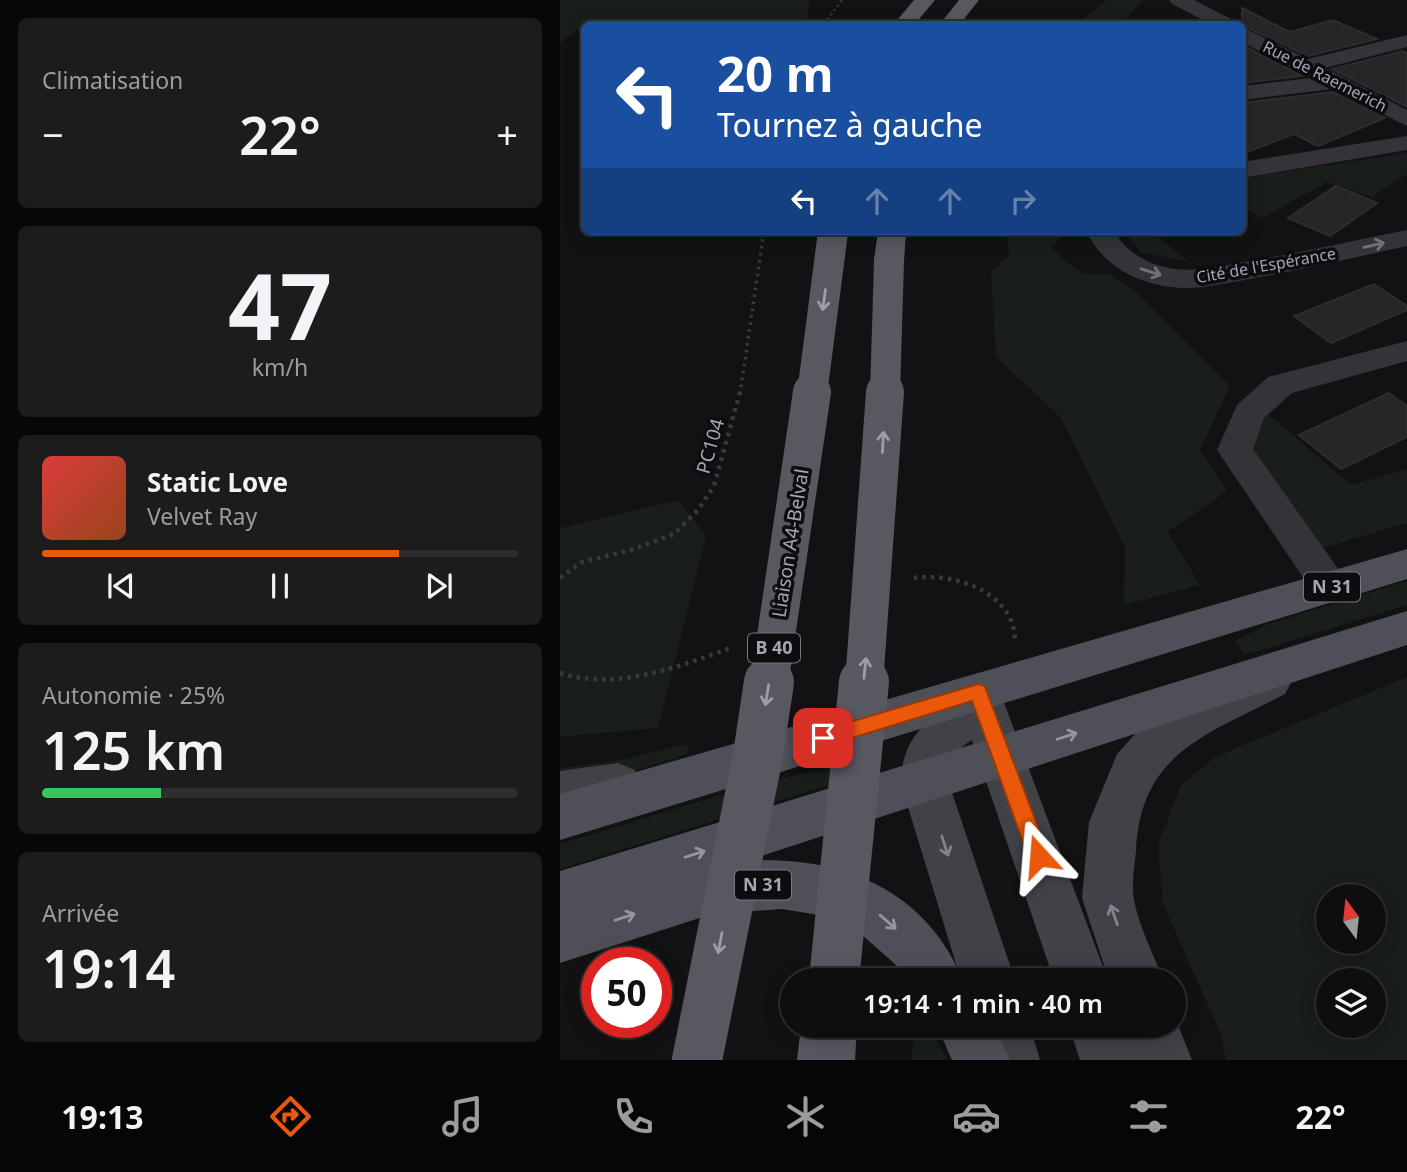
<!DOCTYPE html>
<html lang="fr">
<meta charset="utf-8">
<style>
body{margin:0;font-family:"Noto Sans",sans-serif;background:#1c1c1d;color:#f1f3f6;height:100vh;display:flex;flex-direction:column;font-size:26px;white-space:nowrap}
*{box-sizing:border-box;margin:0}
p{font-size:23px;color:#9b9c9e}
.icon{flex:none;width:38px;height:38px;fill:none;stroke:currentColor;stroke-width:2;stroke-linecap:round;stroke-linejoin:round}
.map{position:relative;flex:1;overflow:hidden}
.details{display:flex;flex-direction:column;gap:18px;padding:18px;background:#080808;width:560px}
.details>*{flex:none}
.guide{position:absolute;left:21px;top:21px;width:665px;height:214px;border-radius:10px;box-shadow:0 4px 18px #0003,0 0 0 2px #2e2e2f;background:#1a4fa0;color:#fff;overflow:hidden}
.needle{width:46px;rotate:345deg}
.tools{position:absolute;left:756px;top:884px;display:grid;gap:14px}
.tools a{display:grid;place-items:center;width:70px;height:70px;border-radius:50%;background:#0e0e0f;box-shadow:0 4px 18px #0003,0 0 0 2px #2e2e2f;font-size:35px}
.speed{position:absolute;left:21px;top:947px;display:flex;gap:14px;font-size:35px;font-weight:700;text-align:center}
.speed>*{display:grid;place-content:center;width:91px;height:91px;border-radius:50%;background:#0e0e0f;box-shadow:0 4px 18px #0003,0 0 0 2px #2e2e2f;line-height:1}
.speed .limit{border:10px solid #d22;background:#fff;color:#111}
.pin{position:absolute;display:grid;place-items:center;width:60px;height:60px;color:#fff;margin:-30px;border-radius:14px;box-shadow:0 4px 10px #0006}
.me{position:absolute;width:77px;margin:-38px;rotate:341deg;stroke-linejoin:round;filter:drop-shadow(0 0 5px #0008)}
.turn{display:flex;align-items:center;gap:24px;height:147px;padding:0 21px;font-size:32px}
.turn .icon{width:91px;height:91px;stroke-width:2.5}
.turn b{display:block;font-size:49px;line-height:60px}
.lanes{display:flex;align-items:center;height:66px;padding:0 21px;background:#0003;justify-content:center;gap:35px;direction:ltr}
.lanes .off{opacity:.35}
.big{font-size:52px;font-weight:600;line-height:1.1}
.details .tile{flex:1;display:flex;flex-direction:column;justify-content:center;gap:10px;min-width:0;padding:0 24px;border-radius:10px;background:#1c1c1d}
.details .dial{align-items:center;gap:0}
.dial b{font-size:91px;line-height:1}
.song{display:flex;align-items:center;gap:21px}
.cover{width:84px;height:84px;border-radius:10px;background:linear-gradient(135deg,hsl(0 70% 55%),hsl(20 70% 35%))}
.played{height:7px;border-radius:4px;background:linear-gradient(90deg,#ea580c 75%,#2e2e2f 75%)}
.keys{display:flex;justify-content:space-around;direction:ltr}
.heat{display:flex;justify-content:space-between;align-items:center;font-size:38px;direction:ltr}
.charge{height:10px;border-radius:5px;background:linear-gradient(90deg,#34c759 25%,#2e2e2f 0)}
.trip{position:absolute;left:220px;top:968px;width:406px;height:70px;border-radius:35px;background:#0e0e0f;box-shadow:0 4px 18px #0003,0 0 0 2px #2e2e2f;font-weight:600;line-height:70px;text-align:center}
.dock{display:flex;height:112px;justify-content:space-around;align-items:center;background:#060606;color:#9b9c9e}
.dock .icon{width:49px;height:49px}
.dock .selected{color:#ea580c}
.dock b{font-size:32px;color:#f1f3f6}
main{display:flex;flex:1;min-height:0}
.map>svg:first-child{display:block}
.green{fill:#191e1a;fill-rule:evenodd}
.building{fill:#262528;stroke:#2d2c30;stroke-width:2}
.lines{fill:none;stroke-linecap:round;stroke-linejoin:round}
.path-far2{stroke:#393a3f;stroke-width:2.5;stroke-dasharray:2 3.5;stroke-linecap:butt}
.path-far1{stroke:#393a3f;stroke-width:3.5;stroke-dasharray:2.5 4.5;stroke-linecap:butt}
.path{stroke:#393a3f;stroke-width:4.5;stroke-dasharray:3.5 5;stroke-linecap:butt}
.minor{fill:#333338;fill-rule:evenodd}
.secondary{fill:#414248;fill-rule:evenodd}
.primary{fill:#4f5057;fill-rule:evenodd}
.trunk{fill:#575860;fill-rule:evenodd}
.trunk-bridge-far2{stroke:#575860;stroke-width:30}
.trunk-bridge-far1{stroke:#575860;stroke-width:38}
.trunk-bridge{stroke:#575860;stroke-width:50}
.oneway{stroke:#71727c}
.oneway2{stroke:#9c9eac}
.oneway3{stroke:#9395a1}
.oneway4{stroke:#81838e}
.route{fill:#ea580c;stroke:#983908;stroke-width:2}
.labels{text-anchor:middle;stroke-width:7;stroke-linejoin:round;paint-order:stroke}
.far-street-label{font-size:16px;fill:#a4a6b4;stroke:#0d0d0f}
.shield{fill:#0d0d0f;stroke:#777882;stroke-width:2}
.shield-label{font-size:18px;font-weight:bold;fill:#a4a6b4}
.street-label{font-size:19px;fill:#a4a6b4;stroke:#0d0d0f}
</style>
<main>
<section class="details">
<div class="tile"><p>Climatisation</p>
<div class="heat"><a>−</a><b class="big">22°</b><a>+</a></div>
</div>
<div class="tile dial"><b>47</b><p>km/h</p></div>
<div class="tile">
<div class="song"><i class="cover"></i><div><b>Static Love</b><p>Velvet Ray</p></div></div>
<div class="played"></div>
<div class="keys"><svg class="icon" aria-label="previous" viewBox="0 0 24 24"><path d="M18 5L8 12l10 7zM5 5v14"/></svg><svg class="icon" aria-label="pause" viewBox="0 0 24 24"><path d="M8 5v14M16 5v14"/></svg><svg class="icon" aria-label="next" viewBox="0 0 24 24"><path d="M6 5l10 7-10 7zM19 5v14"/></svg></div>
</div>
<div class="tile"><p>Autonomie · 25%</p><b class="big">125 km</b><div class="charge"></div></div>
<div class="tile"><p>Arrivée</p><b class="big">19:14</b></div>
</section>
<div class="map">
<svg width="847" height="1060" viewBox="0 0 847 1060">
<rect width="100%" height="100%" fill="#121214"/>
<!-- green -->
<g class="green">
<path d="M0 0H250L246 24H76L31 20 0 43Z"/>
<path d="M547 0H583L560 24H517Z"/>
<path d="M847 153V174L812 197 767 182 702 218 683 208 682 178Z"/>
<path d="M446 231H500L502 236 490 248 523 274H550L576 292 670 386 640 450 667 491 608 532 640 585 564 605 565 547 501 418 436 357 431 271 450 255Z"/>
<path d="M564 231H600L594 234 628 261 582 253Z"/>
<path d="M709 415 791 485 847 469V523L762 548 687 449 700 417Z"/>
<path d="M118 500 146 536 98 728 0 737V528Z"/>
<path d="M847 581V605L685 655 675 641 708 624Z"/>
<path d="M847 677V1060H666L660 1032 603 904 598 845 621 785 655 757ZM769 896H814V942H768ZM768 980H814V1026H768Z"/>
<path d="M126 744 129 748 127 754 64 774 0 782V768L62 760Z"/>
<path d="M304 761 307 773 0 869V844L203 782Z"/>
<path d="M354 1026H369L387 1060H352Z"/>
</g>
<!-- building -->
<g class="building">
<path d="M682 8 730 32 773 20 817 39 748 56 682 25Z"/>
<path d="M682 45 742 76 682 83Z"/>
<path d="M843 51 847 53V107L772 69Z"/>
<path d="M773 92 825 118 758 146 734 134 682 154V103Z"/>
<path d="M776 186 817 203 770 236 728 218Z"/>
<path d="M814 284 847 306V310L771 343 734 316Z"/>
<path d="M829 393 847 406V437L781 469 739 435Z"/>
</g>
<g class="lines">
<!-- path-far2 -->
<path class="path-far2" d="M264 24 282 0"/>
<!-- path-far1 -->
<path class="path-far1" d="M180 394 204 231"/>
<!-- path -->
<g class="path">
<path d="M0 578 22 562 71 550 114 534 138 510 154 486 180 392"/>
<path d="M354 578C393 572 455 592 455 641"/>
<path d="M0 673C58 691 118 667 173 647"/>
</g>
<!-- minor -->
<g class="minor">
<path d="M609 0H634L673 20 676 24H651L612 4Z"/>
<path d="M682 27 748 59 847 35V47L765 68 847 110V126L773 89 682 100V86L751 78 682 42Z"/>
<path d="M847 136V150L682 178V162Z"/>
<path d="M847 230V246C793 258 739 270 685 280 664 283 643 289 622 288 581 286 544 268 526 231H554C566 253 591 266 615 269 638 272 662 266 684 262 739 253 793 241 847 230Z"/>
<path d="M847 341V361L732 393 704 418 693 449 791 587 785 598 771 603 757 598 657 450 677 405 708 377Z"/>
</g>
<!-- secondary -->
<g class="secondary">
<path d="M710 662 725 668 732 681 725 694C649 734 581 751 576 850 575 865 571 884 574 899 578 924 594 955 603 980H549L522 898 529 822 557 754 578 731 600 715Z"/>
<path d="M418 673 434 679 440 692 548 980H494L412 740C395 750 389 761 388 781L455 980H401L340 781C345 737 362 722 399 701L396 692 402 679Z"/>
<path d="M58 763 75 770 82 785 75 800 58 807 0 815V771Z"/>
<path d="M614 1015 632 1060H520L509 1026H614Z"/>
<path d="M414 1026H470L480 1060H422Z"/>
</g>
<!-- primary -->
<g class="primary">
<path d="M847 549V579L0 840V794Z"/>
<path d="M847 611V645L186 861C281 855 365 889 403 980H345L335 964 293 927 265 916 222 909 152 914 0 963V871Z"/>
<path d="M377 1026H434L450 1060H392Z"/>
</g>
<!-- trunk -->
<g class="trunk">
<path d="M354 0H375L355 24H334Z"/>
<path d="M399 0H419L400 24H380Z"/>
<path d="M318 231H346L344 261 339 267 329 270 319 267 314 261Z"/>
<path d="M241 1026H297L295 1060H237Z"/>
</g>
<!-- trunk-bridge-far2 -->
<g class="trunk-bridge-far2">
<path d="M252 394 273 232"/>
<path d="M325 394 329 261"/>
</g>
<!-- trunk-bridge-far1 -->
<g class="trunk-bridge-far1">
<path d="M209 684 252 392"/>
<path d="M304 684 325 392"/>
</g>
<!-- trunk-bridge -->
<g class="trunk-bridge">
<path d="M274 980 304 682"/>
<path d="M137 1060 198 755 209 682"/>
</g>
</g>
<!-- one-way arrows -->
<defs><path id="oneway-shaft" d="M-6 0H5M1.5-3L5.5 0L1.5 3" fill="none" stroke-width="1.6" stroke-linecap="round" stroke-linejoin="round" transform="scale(1.75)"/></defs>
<g class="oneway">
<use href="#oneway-shaft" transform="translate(814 245) rotate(-13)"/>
<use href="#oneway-shaft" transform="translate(591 272) rotate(17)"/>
</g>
<g class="oneway2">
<use href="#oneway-shaft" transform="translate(264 300) rotate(98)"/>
<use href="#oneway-shaft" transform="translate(323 442) rotate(-87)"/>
<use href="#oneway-shaft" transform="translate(305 668) rotate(-84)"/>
<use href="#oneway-shaft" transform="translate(207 695) rotate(99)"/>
<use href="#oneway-shaft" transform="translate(160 943) rotate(101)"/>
</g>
<g class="oneway3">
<use href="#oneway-shaft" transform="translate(507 736) rotate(-18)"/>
<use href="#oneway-shaft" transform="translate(135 854) rotate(-18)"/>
<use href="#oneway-shaft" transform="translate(65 917) rotate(-18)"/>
<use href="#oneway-shaft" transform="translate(328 922) rotate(41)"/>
</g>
<g class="oneway4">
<use href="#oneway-shaft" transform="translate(385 846) rotate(72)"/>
<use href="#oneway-shaft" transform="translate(554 915) rotate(-109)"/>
</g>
<!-- route -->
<path class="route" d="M418 684 425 686 427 692 489 856 486 863 479 866 471 863 468 856 412 701 263 747 257 744 254 738 257 732 263 730Z"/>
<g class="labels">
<!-- far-street labels -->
<g class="far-street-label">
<text transform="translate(765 76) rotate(27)" y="6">Rue de Raemerich</text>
<text transform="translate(706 265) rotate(-10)" y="6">Cité de l'Espérance</text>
</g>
<!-- shield labels -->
<g class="shield">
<rect x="744" y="572.5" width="56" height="29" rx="5"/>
<rect x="188" y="633.5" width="52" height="29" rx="5"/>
<rect x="175" y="870.5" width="56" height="29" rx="5"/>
</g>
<g class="shield-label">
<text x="772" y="593">N 31</text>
<text x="214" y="654">B 40</text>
<text x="203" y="891">N 31</text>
</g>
<!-- street labels -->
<g class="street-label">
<text transform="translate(150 446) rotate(-74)" y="7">PC104</text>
<text transform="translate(230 543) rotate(-81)" y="7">Liaison A4-Belval</text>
</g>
</g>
</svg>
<div class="tools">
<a><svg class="needle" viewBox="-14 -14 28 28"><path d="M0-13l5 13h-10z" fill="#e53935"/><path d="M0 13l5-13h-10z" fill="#9b9c9e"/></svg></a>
<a><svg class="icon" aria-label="layers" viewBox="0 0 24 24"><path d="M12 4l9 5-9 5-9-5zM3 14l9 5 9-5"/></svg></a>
</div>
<div class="speed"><div class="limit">50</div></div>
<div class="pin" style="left:263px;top:738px;background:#d93025"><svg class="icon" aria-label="arrive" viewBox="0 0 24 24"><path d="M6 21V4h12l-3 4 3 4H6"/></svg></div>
<svg class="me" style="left:479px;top:856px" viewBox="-20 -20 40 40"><path d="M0-17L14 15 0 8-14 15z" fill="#ea580c" stroke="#fff" stroke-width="4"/></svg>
<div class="trip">19:14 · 1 min · 40 m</div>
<div class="guide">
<div class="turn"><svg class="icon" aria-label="left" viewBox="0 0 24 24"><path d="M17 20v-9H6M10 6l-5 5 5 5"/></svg><div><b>20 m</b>Tournez à gauche</div></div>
<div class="lanes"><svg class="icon" aria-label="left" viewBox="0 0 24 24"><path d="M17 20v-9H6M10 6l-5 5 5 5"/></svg><svg class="icon off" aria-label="ahead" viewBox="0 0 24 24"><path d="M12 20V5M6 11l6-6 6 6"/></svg><svg class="icon off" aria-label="ahead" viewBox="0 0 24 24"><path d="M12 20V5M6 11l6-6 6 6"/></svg><svg class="icon off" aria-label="right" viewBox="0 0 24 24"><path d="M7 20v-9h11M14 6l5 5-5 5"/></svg></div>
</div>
</div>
</main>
<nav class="dock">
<b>19:13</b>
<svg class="icon selected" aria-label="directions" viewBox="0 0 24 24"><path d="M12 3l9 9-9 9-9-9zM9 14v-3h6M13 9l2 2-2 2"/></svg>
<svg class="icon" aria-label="music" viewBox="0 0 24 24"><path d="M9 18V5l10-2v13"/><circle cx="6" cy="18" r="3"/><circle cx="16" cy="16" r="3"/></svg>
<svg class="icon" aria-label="phone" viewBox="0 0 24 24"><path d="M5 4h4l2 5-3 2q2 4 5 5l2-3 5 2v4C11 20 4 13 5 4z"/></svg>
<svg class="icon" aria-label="climate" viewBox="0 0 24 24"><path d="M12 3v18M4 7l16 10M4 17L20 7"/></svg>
<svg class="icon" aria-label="car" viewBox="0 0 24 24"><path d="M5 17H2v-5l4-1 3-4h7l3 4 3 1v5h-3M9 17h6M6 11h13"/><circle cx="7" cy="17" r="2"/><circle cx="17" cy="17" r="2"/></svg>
<svg class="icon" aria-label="filters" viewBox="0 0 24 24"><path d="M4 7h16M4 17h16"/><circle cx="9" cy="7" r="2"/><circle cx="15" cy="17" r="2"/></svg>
<b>22°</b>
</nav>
